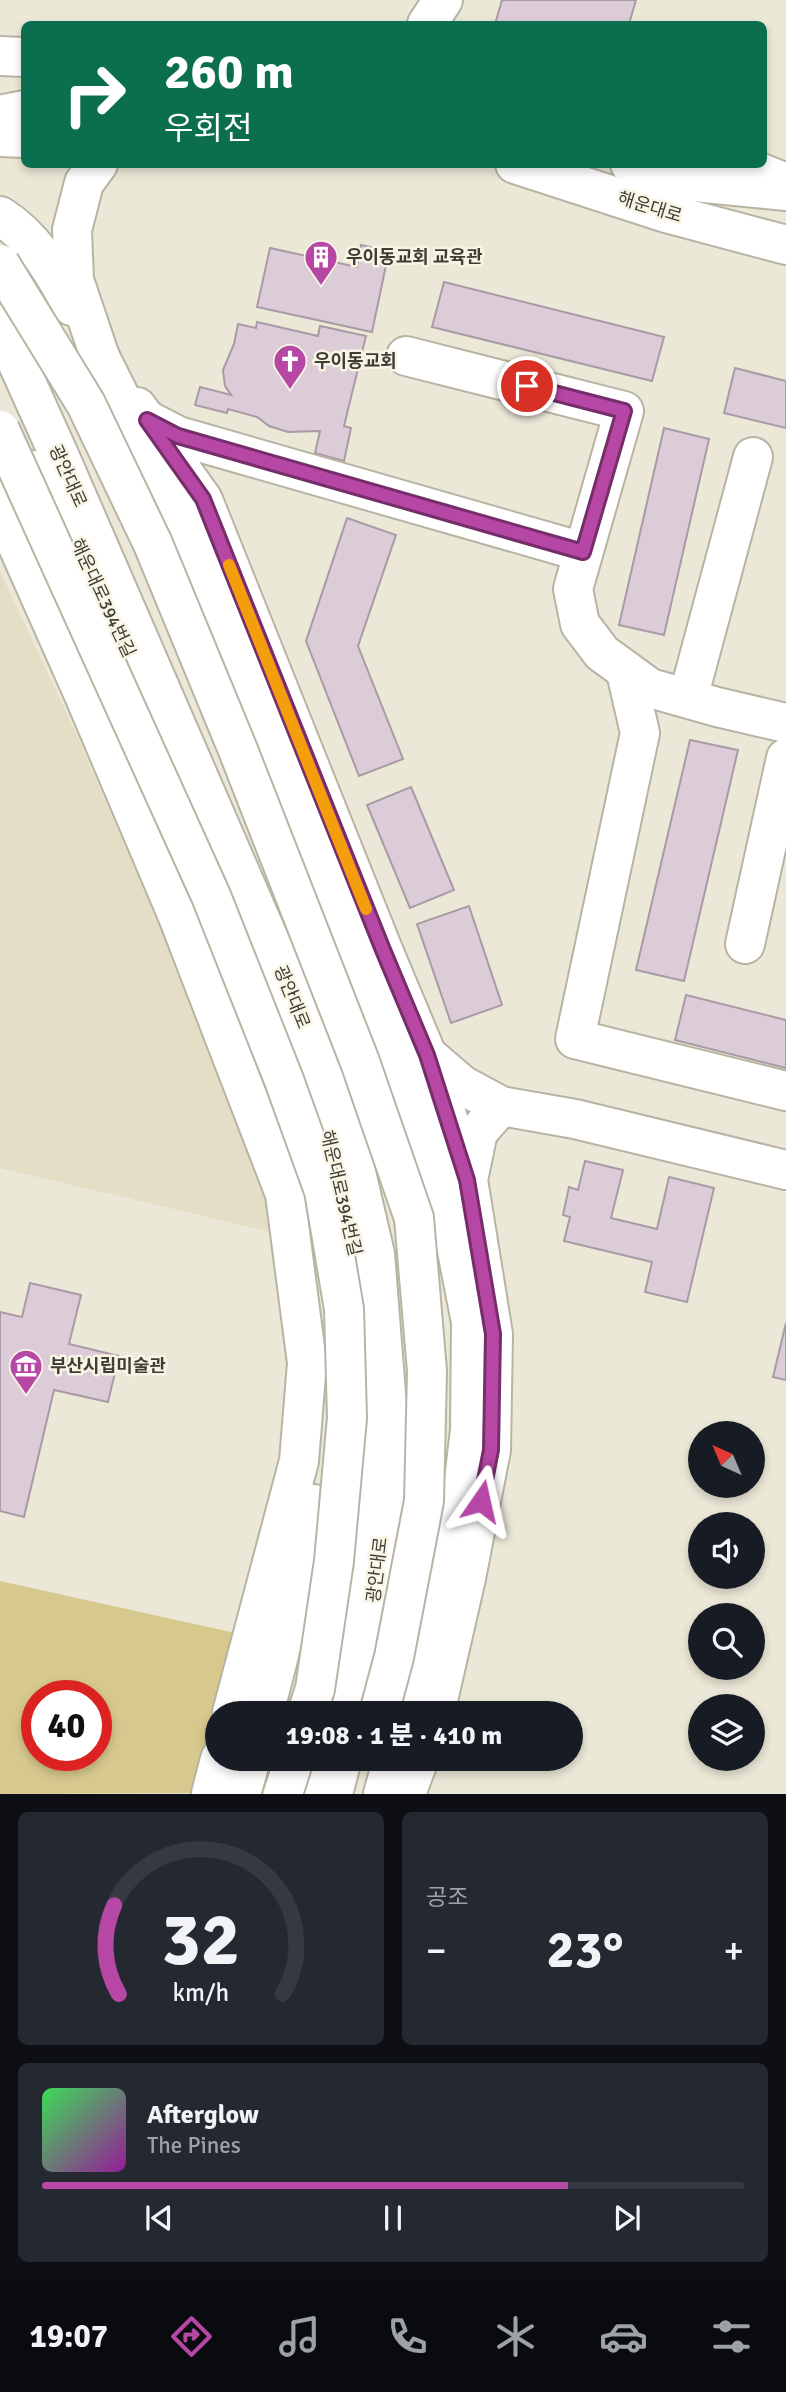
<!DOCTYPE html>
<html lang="ko">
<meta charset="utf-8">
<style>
body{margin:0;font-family:Signika,"Noto Sans KR",sans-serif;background:#242831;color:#f1f3f6;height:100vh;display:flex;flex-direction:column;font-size:26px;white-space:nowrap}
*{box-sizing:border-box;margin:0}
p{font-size:23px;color:#9ea1a6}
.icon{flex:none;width:38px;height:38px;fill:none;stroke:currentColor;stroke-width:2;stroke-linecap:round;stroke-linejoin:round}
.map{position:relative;height:1794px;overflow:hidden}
.drawer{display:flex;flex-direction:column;gap:18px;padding:18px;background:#0d0f14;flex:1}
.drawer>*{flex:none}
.hud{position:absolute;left:21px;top:21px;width:746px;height:147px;border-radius:10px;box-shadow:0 4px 10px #0003;background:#0b6e4f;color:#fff;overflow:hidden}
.needle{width:46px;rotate:316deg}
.tools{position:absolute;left:688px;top:1421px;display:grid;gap:14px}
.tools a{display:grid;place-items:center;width:77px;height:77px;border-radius:50%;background:#171b24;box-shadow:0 4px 10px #0003;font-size:35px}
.speed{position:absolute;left:21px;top:1680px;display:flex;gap:14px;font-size:35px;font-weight:700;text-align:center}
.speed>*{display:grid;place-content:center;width:91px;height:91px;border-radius:50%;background:#171b24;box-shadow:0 4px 10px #0003;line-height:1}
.speed .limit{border:10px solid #d22;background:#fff;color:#111}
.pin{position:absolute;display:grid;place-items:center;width:60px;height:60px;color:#fff;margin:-30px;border:4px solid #fff;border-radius:50%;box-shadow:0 2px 7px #0007}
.me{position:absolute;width:77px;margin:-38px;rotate:11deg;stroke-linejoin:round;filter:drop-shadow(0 0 5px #0008)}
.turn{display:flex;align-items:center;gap:24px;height:147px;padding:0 28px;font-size:32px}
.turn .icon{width:91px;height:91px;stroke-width:2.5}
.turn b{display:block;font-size:49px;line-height:60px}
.big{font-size:52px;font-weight:800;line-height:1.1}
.drawer .card{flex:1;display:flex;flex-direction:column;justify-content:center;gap:10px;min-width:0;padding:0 24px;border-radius:10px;background:#242831}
.drawer .dial{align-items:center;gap:0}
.dial svg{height:182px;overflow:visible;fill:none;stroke:#363941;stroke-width:7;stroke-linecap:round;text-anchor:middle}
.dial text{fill:#f1f3f6;stroke:none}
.song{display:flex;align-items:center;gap:21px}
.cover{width:84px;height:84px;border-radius:10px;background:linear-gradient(135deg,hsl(130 70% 55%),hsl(300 70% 35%))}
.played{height:7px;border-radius:4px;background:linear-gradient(90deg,#b647a5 75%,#363941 75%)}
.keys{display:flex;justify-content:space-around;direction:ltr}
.heat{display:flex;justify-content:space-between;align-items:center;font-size:38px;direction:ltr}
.drawer .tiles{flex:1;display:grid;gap:18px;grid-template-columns:1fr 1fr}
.card:last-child{grid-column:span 2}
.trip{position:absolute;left:205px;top:1701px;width:378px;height:70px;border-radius:35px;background:#171b24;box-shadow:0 4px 10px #0003;font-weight:800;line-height:70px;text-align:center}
.tabs{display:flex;height:112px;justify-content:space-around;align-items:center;background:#090b0e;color:#9ea1a6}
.tabs .icon{width:49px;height:49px}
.tabs .current{color:#b647a5}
.tabs b{font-size:32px;color:#f1f3f6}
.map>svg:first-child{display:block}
.built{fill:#e4dec6}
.green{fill:#d7c88e;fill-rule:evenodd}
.building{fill:#dbccd7;stroke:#a99ba6;stroke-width:2}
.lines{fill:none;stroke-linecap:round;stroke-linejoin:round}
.minor-casing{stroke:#b8b4a3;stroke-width:42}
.major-casing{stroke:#b8b4a3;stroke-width:42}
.highway-casing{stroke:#b8b4a3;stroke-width:42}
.minor{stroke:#fff;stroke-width:38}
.major{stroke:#fff;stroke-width:38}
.highway{stroke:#fff;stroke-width:38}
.highway-bridge-casing{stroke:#b8b4a3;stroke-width:42;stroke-linecap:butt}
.highway-bridge{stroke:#fff;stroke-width:38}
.route-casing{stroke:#762e6b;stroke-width:18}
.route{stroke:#b647a5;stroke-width:12}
.slow{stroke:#f59e0b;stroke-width:12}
.labels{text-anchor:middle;stroke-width:5;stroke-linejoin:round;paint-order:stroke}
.street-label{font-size:18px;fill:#3f3d36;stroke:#f9f5e4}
.poi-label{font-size:18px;font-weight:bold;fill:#3f3d36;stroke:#f9f5e4;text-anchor:start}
</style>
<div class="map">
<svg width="786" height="1794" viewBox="0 0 786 1794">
<rect width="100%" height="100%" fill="#ece8d7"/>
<!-- built -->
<path class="built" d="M0 571 81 744 268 1177 284 1235 0 1168Z"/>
<!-- green -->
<path class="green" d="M0 1581 240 1634 193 1793 0 1794ZM37 1696H96V1755H37Z"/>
<!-- building -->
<g class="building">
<path d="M502 0H636L629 24H495Z"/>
<path d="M361 245 389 251 372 332 257 307 270 248 357 267Z"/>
<path d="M444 282 664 337 652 381 432 327Z"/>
<path d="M257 322 318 336 320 326 366 336 344 426 351 428 344 461 315 453 320 431 288 432 269 426 257 417 228 409 227 413 195 405 200 387 231 395 225 386 223 370 234 344 238 324 256 328Z"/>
<path d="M735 368 786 381V428L724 413Z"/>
<path d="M664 428 709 439 664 635 619 625Z"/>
<path d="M347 518 396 535 358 646 403 759 359 776 306 641Z"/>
<path d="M690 740 738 750 684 981 636 970Z"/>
<path d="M411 787 454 890 410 908 367 805Z"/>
<path d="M469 906 502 1005 451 1023 417 924Z"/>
<path d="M686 995 786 1020V1068L675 1040Z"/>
<path d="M585 1161 623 1170 611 1218 657 1229 669 1177 714 1188 687 1302 645 1292 652 1262 564 1241 570 1217 563 1215 569 1187 578 1190Z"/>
<path d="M30 1283 81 1295 69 1344 119 1356 108 1402 54 1390 24 1517 0 1511V1312L22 1317Z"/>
<path d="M786 1323V1380L773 1377Z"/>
</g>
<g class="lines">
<defs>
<g id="minor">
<path d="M427 24 443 0"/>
<path d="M0 115 24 110"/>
<path d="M630 164 685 181 786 191"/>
<path d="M406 356 624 411 573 589 580 624 602 653 650 688 717 707 786 723"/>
<path d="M137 407 203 500 383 950 427 1055 462 1085 501 1106 575 1119 786 1170"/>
<path d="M147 420 178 436 583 552"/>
<path d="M626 672 640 733 575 1039 786 1091"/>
<path d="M688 698 753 457"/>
<path d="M745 944 786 758"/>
<path d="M428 1056 467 1178"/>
<path d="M435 1713 466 1578 491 1450 493 1334 468 1180 478 1132 501 1106"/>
<path d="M406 1794 419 1759"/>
</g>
<g id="major">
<path d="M0 56 24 57"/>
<path d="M0 137 24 138"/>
<path d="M98 164 84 183 72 230 74 280 100 357"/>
<path d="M515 164 666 213 786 245"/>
<path d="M739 164 786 183"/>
<path d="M0 216C34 237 54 272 72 306"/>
<path d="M14 496V482L24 472 33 470 46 481 92 576"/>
<path d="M312 1080 345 1205"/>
<path d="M330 1713 367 1472 363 1379"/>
<path d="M309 1794 318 1759"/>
</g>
<g id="highway">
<path d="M0 324 59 455 275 953 346 1129 375 1254 387 1406 389 1473 367 1655 353 1713"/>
<path d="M100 357 177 511 400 1064 446 1195 471 1322 470 1430 457 1539 407 1713"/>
<path d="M0 506 84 695 177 914 285 1194 307 1363 299 1461 232 1713"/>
<path d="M264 1713 278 1659 314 1504"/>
<path d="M211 1794 220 1759"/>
<path d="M241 1794 251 1759"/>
<path d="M333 1794 342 1759"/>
<path d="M383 1794 393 1759"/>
</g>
</defs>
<!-- minor casing -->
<use href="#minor" class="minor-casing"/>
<!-- major casing -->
<use href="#major" class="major-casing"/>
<!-- highway casing -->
<use href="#highway" class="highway-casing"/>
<!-- minor -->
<use href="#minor" class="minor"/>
<!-- major -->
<use href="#major" class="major"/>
<!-- highway -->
<use href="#highway" class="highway"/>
<defs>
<g id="highway-bridge">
<path d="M0 264 86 404 153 544 238 750 360 1062 414 1218 427 1371 424 1501 394 1657 379 1713"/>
<path d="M0 430 211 896 284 1080 324 1191 344 1309 347 1418 334 1561 315 1689 307 1713"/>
<path d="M283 1794 294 1759"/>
</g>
</defs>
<!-- highway-bridge casing -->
<use href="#highway-bridge" class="highway-bridge-casing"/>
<!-- highway-bridge -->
<use href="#highway-bridge" class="highway-bridge"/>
</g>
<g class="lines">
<defs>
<path id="route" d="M481 1501 491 1450 493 1334 467 1180 427 1055 383 950 203 499 147 420 178 436 583 552 624 411 527 386"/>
</defs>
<!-- route casing -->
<use href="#route" class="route-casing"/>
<!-- route -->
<use href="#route" class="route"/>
<!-- slow -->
<path class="slow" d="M229 565 366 909"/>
</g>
<!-- icons -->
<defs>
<symbol id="building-pin" viewBox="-11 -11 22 30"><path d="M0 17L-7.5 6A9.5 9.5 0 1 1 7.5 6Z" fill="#b647a5" stroke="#f9f5e4"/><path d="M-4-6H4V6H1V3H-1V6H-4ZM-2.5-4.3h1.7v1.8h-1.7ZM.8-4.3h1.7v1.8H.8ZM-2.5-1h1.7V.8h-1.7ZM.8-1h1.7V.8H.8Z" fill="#fff"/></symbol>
<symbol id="church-pin" viewBox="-11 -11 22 30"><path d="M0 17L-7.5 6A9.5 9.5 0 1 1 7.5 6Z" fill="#b647a5" stroke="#f9f5e4"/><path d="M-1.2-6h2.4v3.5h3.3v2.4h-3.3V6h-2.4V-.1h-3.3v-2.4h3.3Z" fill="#fff"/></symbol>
<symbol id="museum-pin" viewBox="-11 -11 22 30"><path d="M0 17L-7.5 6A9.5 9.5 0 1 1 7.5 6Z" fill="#b647a5" stroke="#f9f5e4"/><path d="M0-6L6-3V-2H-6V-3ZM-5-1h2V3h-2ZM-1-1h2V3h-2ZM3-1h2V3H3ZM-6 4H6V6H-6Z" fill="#fff"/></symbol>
</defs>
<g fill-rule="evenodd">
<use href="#building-pin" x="302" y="238" width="38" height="52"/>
<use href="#church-pin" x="271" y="342" width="38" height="52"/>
<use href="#museum-pin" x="7" y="1347" width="38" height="52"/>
</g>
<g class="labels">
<!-- street labels -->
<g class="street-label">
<text transform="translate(650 207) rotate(17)" y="6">해운대로</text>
<text transform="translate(68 476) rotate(66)" y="6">광안대로</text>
<text transform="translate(103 598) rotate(65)" y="6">해운대로394번길</text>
<text transform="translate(292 997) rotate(68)" y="6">광안대로</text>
<text transform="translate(341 1193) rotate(77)" y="6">해운대로394번길</text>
<text transform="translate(377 1570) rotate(-83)" y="6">광안대로</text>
</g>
<!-- poi labels -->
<g class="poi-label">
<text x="346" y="263">우이동교회 교육관</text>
<text x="314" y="367">우이동교회</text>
<text x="50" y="1372">부산시립미술관</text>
</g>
</g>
</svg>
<div class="tools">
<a><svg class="needle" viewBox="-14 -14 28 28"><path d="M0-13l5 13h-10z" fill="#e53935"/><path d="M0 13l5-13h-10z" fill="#9ea1a6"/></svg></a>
<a><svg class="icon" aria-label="sound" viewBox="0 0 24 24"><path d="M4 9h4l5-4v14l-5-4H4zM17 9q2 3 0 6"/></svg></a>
<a><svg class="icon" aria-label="search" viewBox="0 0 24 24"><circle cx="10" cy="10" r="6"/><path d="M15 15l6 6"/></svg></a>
<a><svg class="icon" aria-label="layers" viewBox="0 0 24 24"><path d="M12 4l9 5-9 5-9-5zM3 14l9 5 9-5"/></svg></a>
</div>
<div class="speed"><div class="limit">40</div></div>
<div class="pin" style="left:527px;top:386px;background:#d93025"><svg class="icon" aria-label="arrive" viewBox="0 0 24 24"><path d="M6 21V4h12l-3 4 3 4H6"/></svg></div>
<svg class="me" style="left:481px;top:1501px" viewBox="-20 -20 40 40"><path d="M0-17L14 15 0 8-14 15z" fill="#b647a5" stroke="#fff" stroke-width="4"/></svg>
<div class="trip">19:08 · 1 분 · 410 m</div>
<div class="hud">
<div class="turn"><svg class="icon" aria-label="right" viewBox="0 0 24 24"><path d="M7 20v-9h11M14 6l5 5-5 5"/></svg><div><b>260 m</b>우회전</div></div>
</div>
</div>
<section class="drawer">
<div class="tiles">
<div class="card dial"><svg viewBox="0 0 100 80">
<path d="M14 69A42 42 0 1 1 86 69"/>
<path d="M14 69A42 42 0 0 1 12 30" stroke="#b647a5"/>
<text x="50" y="56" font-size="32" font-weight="700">32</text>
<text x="50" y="72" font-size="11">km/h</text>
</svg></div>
<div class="card"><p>공조</p>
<div class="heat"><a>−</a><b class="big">23°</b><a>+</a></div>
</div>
<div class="card">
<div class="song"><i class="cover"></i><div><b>Afterglow</b><p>The Pines</p></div></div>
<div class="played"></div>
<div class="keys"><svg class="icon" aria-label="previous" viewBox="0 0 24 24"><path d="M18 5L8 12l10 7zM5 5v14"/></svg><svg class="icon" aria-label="pause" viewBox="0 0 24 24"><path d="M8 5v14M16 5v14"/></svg><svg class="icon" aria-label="next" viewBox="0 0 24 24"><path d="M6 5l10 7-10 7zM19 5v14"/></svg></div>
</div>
</div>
</section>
<nav class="tabs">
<b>19:07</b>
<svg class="icon current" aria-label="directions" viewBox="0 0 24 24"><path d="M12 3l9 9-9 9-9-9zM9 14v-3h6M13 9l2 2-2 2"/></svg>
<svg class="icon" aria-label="music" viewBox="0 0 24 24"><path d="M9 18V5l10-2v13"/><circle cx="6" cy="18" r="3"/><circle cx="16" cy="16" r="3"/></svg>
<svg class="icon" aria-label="phone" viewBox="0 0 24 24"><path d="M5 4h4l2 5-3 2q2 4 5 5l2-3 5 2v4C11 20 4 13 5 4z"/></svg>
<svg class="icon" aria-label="climate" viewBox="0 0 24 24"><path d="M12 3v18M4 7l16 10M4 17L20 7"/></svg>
<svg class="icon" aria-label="car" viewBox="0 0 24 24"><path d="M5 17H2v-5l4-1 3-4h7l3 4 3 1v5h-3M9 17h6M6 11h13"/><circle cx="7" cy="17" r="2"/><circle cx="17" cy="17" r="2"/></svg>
<svg class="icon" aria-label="filters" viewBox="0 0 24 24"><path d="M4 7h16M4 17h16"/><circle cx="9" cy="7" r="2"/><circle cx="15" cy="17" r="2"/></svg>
</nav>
